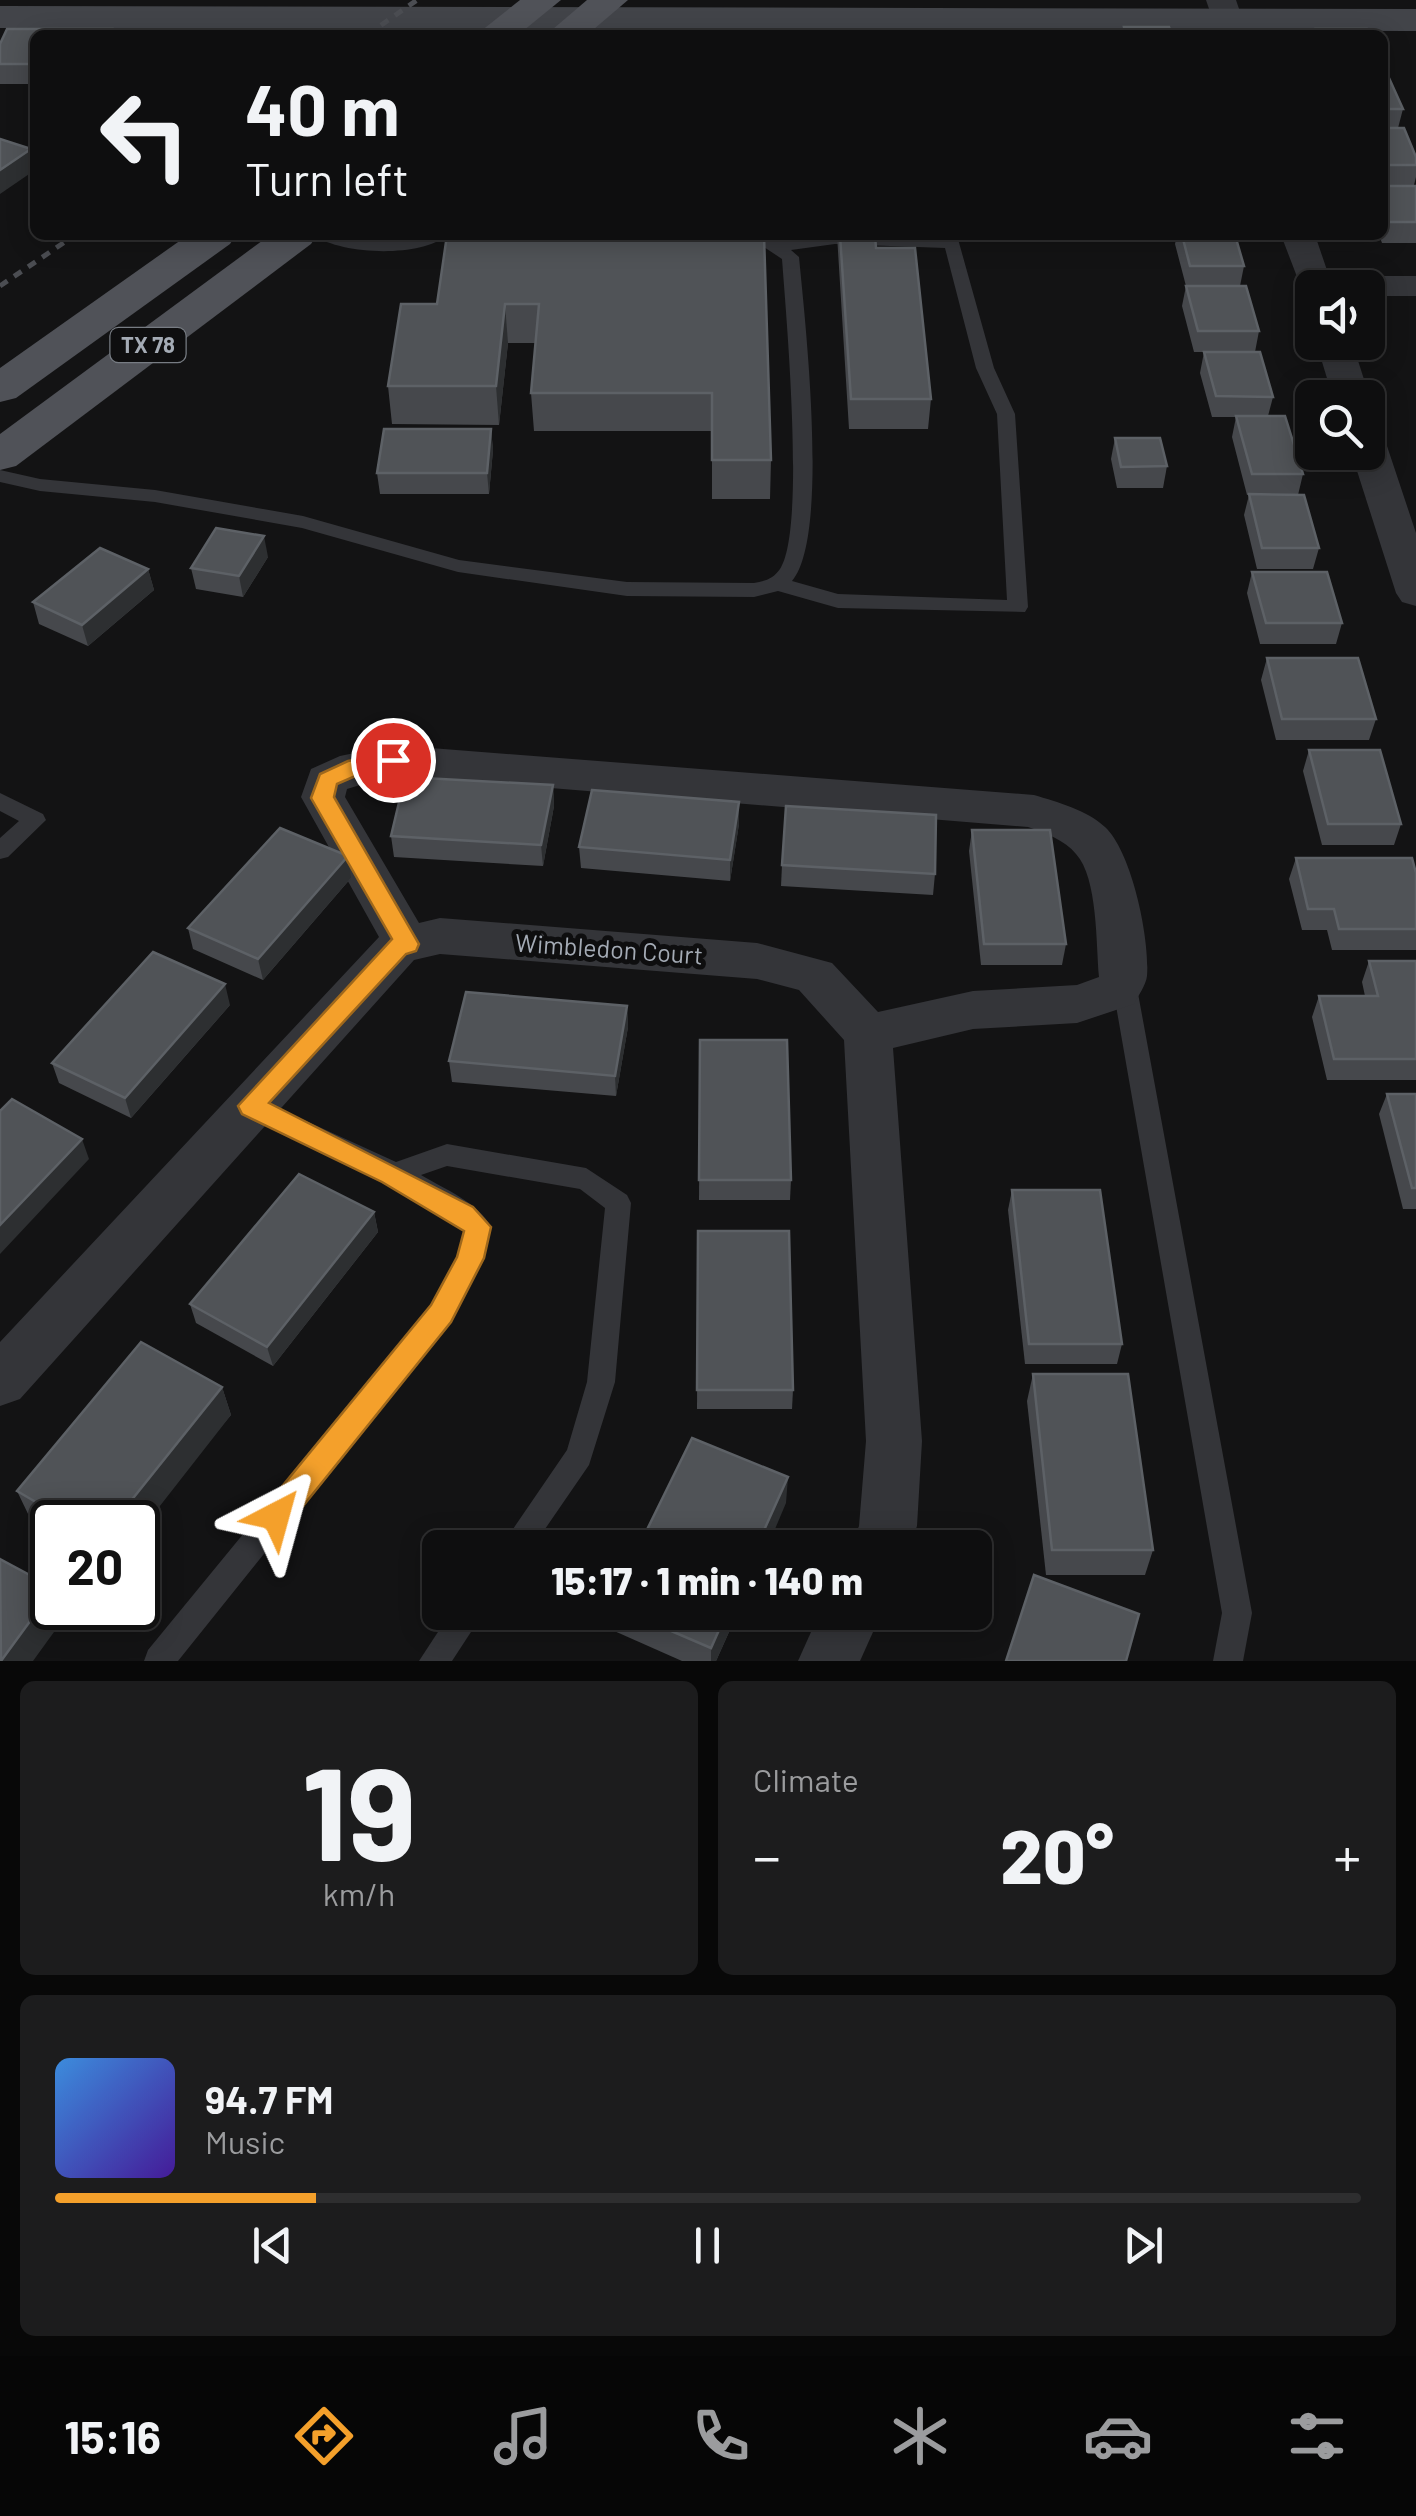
<!DOCTYPE html>
<meta charset="utf-8">
<style>
body{margin:0;font-family:Barlow,sans-serif;background:#1c1c1d;color:#f1f3f6;height:100vh;display:flex;flex-direction:column;font-size:38px;white-space:nowrap}
*{box-sizing:border-box;margin:0}
p{font-size:32px;color:#9b9c9e}
.icon{flex:none;width:55px;height:55px;fill:none;stroke:currentColor;stroke-width:2;stroke-linecap:round;stroke-linejoin:round}
.map{position:relative;height:1661px;overflow:hidden}
.details{display:flex;flex-direction:column;gap:20px;padding:20px;background:#080808;flex:1}
.details>*{flex:none}
.hud{position:absolute;left:30px;top:30px;width:1358px;height:210px;border-radius:15px;box-shadow:0 5px 25px #0003,0 0 0 2px #2e2e2f;background:#0e0e0f;color:#f1f3f6;overflow:hidden}
.tools{position:absolute;left:1295px;top:270px;display:grid;gap:20px}
.tools a{display:grid;place-items:center;width:90px;height:90px;border-radius:15px;background:#0e0e0f;box-shadow:0 5px 25px #0003,0 0 0 2px #2e2e2f;font-size:50px}
.speed{position:absolute;left:30px;top:1500px;display:flex;gap:20px;font-size:50px;font-weight:700;text-align:center}
.speed>*{display:grid;place-content:center;width:130px;height:130px;border-radius:50%;background:#0e0e0f;box-shadow:0 5px 25px #0003,0 0 0 2px #2e2e2f;line-height:1}
.speed .limit{border:5px solid #111;border-radius:15px;background:#fff;color:#111}
.pin{position:absolute;display:grid;place-items:center;width:85px;height:85px;color:#fff;margin:-42px;border:5px solid #fff;border-radius:50%;box-shadow:0 2px 10px #0007}
.me{position:absolute;width:110px;margin:-55px;rotate:39deg;stroke-linejoin:round;filter:drop-shadow(0 0 8px #0008)}
.turn{display:flex;align-items:center;gap:35px;height:210px;padding:0 50px;font-size:45px}
.turn .icon{width:130px;height:130px;stroke-width:2.5}
.turn b{display:block;font-size:70px;line-height:85px}
.big{font-size:75px;font-weight:800;line-height:1.1}
.details .card{flex:1;display:flex;flex-direction:column;justify-content:center;gap:15px;min-width:0;padding:0 35px;border-radius:15px;background:#1c1c1d}
.details .dial{align-items:center;gap:0}
.dial b{font-size:130px;line-height:1}
.song{display:flex;align-items:center;gap:30px}
.cover{width:120px;height:120px;border-radius:15px;background:linear-gradient(135deg,hsl(210 70% 55%),hsl(260 70% 35%))}
.played{height:10px;border-radius:5px;background:linear-gradient(90deg,#f4a02b 20%,#2e2e2f 20%)}
.keys{display:flex;justify-content:space-around;direction:ltr}
.heat{display:flex;justify-content:space-between;align-items:center;font-size:55px;direction:ltr}
.details .tiles{flex:1;display:grid;gap:20px;grid-template-columns:1fr 1fr}
.card:last-child{grid-column:span 2}
.trip{position:absolute;left:422px;top:1530px;width:570px;height:100px;border-radius:15px;background:#0e0e0f;box-shadow:0 5px 25px #0003,0 0 0 2px #2e2e2f;font-weight:800;line-height:100px;text-align:center}
.tabs{display:flex;height:160px;justify-content:space-around;align-items:center;background:#060606;color:#9b9c9e}
.tabs .icon{width:70px;height:70px}
.tabs .on{color:#f4a02b}
.tabs b{font-size:45px;color:#f1f3f6}
.map>svg:first-child{display:block}
.lines{fill:none;stroke-linecap:round;stroke-linejoin:round}
.service{fill:#343539;fill-rule:evenodd}
.minor{fill:#343539;fill-rule:evenodd}
.secondary{fill:#424449;fill-rule:evenodd}
.primary{fill:#505258;fill-rule:evenodd}
.rail{stroke:#4b4d52;stroke-width:5;stroke-dasharray:9 8;stroke-linecap:butt}
.wall{fill:#46484c}
.shaded-wall{fill:#2d2f31}
.building{fill:#505357;stroke:#5d6166;stroke-width:2.5}
.route{fill:#f4a02b;stroke:#9f681c;stroke-width:2.5}
.labels{text-anchor:middle;stroke-width:10;stroke-linejoin:round;paint-order:stroke}
.shield{fill:#0e0e0f;stroke:#777c83;stroke-width:2.5}
.shield-label{font-size:22px;font-weight:bold;fill:#a4abb5}
.street-label{font-size:25px;fill:#a4abb5;stroke:#0e0e0f}
</style>
<div class="map">
<svg width="1416" height="1661" viewBox="0 0 1416 1661">
<rect width="100%" height="100%" fill="#131314"/>
<g class="lines">
<!-- service -->
<g class="service">
<path d="M657 14 669 17 659 35H645Z"/>
<path d="M314 235 396 241 447 235C421 258 341 255 314 235Z"/>
<path d="M746 235C759 235 771 242 783 241 840 237 902 228 958 239L994 368 1015 414 1028 607 1025 612 838 608 778 591 754 597 627 596 458 572 302 528 155 502 40 491 0 482V470L40 479 155 490 303 516 459 560 627 582 754 583C765 581 773 579 780 569 806 530 786 314 782 259ZM835 244 945 248 976 368 997 414 1007 600 838 594 792 581C830 537 805 320 799 257L791 250Z"/>
<path d="M0 793 43 814 46 820 8 857 0 859V838L19 821 0 811Z"/>
<path d="M1123 968 1131 970 1135 977 1252 1613 1243 1661H1213L1222 1613 1111 977 1115 970Z"/>
<path d="M251 1096 396 1162 447 1144 586 1168 627 1195 631 1203 615 1382 589 1465 532 1548H500L567 1450 587 1382 605 1208 580 1189 447 1166 421 1175C443 1188 480 1204 491 1227L483 1258 451 1321 178 1661H144L148 1650 431 1305 457 1256 464 1231 393 1185 242 1113 238 1106 242 1099Z"/>
<path d="M451 1612H484L452 1661H419Z"/>
</g>
<!-- minor -->
<g class="minor">
<path d="M1206 0H1236L1248 35H1218Z"/>
<path d="M1281 235H1315L1329 276H1416V296H1368V288H1312V298L1304 295Z"/>
<path d="M1316 342H1352L1370 398 1368 402V398H1333Z"/>
<path d="M1368 434 1381 438 1387 446 1416 533V606L1402 602 1396 593 1351 452H1368Z"/>
<path d="M393 745 1034 795C1057 802 1087 810 1105 827 1132 852 1150 939 1147 976 1146 985 1138 996 1134 1004L1077 1023 973 1029 893 1048 922 1441 917 1526 909 1548H850L859 1526 866 1441 844 1040 799 990 757 979 440 954 414 960 20 1399 0 1406V1342L379 937 301 797 311 769 340 756ZM393 775 1028 827C1045 833 1065 840 1076 854 1098 878 1096 945 1099 977L1077 985 973 991 878 1012 832 963 757 943 440 918 419 923 345 797 347 789Z"/>
<path d="M820 1612H882L860 1661H798Z"/>
</g>
<!-- secondary -->
<path class="secondary" d="M0 6 1416 9V31L0 28Z"/>
<!-- primary -->
<g class="primary">
<path d="M520 0H561L518 35H476Z"/>
<path d="M587 0H628L587 35H546Z"/>
<path d="M188 235H236L230 244 16 398 0 402V368Z"/>
<path d="M270 235H317L311 244 16 466 0 470V434Z"/>
</g>
<!-- rail -->
<g class="rail">
<path d="M367 35 417 0"/>
<path d="M0 286 75 235"/>
</g>
</g>
<!-- wall -->
<g class="wall">
<path d="M35 35V84H0V64Z"/>
<path d="M1382 78 1403 109 1398 128 1416 157V177L1414 185H1382Z"/>
<path d="M1382 186H1416V243H1382L1379 235H1382Z"/>
<path d="M764 235 771 460 770 499H712V431H534L531 393 535 343H508L499 425 392 424 388 386 437 304Z"/>
<path d="M837 235H875L876 248 931 399 928 429H849Z"/>
<path d="M1177 235H1235L1244 266 1240 286 1259 331 1255 352 1273 397 1268 416 1303 474 1298 495 1319 548 1313 569H1257L1244 515 1249 495H1247L1232 437 1236 417H1212L1200 373 1204 352H1194L1182 306 1186 286 1175 244Z"/>
<path d="M491 429 493 450 489 494H380L377 473Z"/>
<path d="M1115 438 1167 466 1163 488H1117L1111 459Z"/>
<path d="M268 557 243 597 196 589 191 568Z"/>
<path d="M148 569 154 590 88 646 39 624 33 602Z"/>
<path d="M1252 572 1342 623 1336 644H1260L1247 593Z"/>
<path d="M1267 658 1376 719 1369 740H1276L1261 680Z"/>
<path d="M1309 750 1401 824 1394 845H1322L1303 771Z"/>
<path d="M553 785 554 806 543 866 394 857 391 836Z"/>
<path d="M739 824 730 881 581 868 579 847Z"/>
<path d="M972 830 1066 944 1062 965H981L969 851Z"/>
<path d="M1296 858 1416 873V950H1332L1327 930H1302L1289 879Z"/>
<path d="M782 865 935 874 933 895 781 886Z"/>
<path d="M351 878 263 980 193 949 188 928Z"/>
<path d="M1369 961H1416V1080H1327L1312 1017 1319 996H1365L1362 982Z"/>
<path d="M230 1005 131 1118 59 1083 52 1063Z"/>
<path d="M627 1006 628 1027 616 1096 452 1082 449 1061Z"/>
<path d="M700 1040 791 1180 790 1200H699Z"/>
<path d="M1387 1094H1416V1209H1403L1379 1114Z"/>
<path d="M1012 1190 1122 1344 1117 1364H1025L1008 1210Z"/>
<path d="M374 1212 378 1232 273 1366 196 1323 190 1304Z"/>
<path d="M698 1231 793 1390 792 1409H697Z"/>
<path d="M1033 1374 1153 1550 1145 1575H1046L1027 1401Z"/>
<path d="M222 1387 231 1415 138 1522H52V1531L30 1518 17 1491Z"/>
<path d="M610 1612H738L716 1661H682L612 1630Z"/>
</g>
<!-- shaded-wall -->
<g class="shaded-wall">
<path d="M31 149 35 170 0 194V170Z"/>
<path d="M505 304 508 343 499 425 496 386Z"/>
<path d="M491 429 493 450 489 494 487 473Z"/>
<path d="M264 536 268 557 243 597 239 576Z"/>
<path d="M148 569 154 590 88 646 82 625Z"/>
<path d="M553 785 554 806 543 866 541 845Z"/>
<path d="M739 802V824L730 881V860Z"/>
<path d="M348 856 351 878 263 980 258 959Z"/>
<path d="M225 984 230 1005 131 1118 125 1098Z"/>
<path d="M627 1006 628 1027 616 1096 615 1076Z"/>
<path d="M82 1139 89 1159 0 1254V1225Z"/>
<path d="M374 1212 378 1232 273 1366 267 1347Z"/>
<path d="M222 1387 231 1415 138 1534V1522H114Z"/>
<path d="M788 1477 786 1503 767 1548H756Z"/>
<path d="M52 1591V1608H64L67 1614 33 1661H1Z"/>
<path d="M727 1612H738L716 1661H711V1648Z"/>
</g>
<!-- building -->
<g class="building">
<path d="M1124 27H1169L1172 35H1126Z"/>
<path d="M7 29H112L110 35H35V64H0V44Z"/>
<path d="M1316 29H1367L1370 35H1318Z"/>
<path d="M1382 78H1389L1403 109H1382Z"/>
<path d="M1382 128H1404L1416 157V165H1382Z"/>
<path d="M0 139 31 149 0 170Z"/>
<path d="M1382 186H1416V222H1387L1382 211Z"/>
<path d="M447 235H764L771 460H712V393H531L539 304H505L496 386H388L401 304H437Z"/>
<path d="M840 235H875L876 248H915L931 399H851Z"/>
<path d="M1182 235H1235L1244 266H1190Z"/>
<path d="M1186 286H1246L1259 331H1198Z"/>
<path d="M1204 352H1260L1273 397 1216 396Z"/>
<path d="M1236 416H1285L1303 474H1252Z"/>
<path d="M384 429H491L487 473H377Z"/>
<path d="M1115 438H1160L1167 466 1121 467Z"/>
<path d="M1249 494 1304 495 1319 548H1262Z"/>
<path d="M216 528 264 536 239 576 191 568Z"/>
<path d="M100 548 148 569 82 625 33 602Z"/>
<path d="M1252 572H1327L1342 623H1266Z"/>
<path d="M1267 658H1358L1376 719H1282Z"/>
<path d="M1309 750H1380L1401 824H1328Z"/>
<path d="M405 777 553 785 541 845 391 836Z"/>
<path d="M592 790 739 802 730 860 579 847Z"/>
<path d="M786 806 936 815 935 874 782 865Z"/>
<path d="M280 828 348 856 258 959 188 928Z"/>
<path d="M972 830H1050L1066 944H984Z"/>
<path d="M1296 858H1412L1416 873V929H1339L1334 909H1308Z"/>
<path d="M153 952 225 984 125 1098 52 1063Z"/>
<path d="M1369 961H1416V1059H1334L1319 996H1378Z"/>
<path d="M466 992 627 1006 615 1076 449 1061Z"/>
<path d="M700 1040H787L791 1180H699Z"/>
<path d="M1387 1094H1416V1188H1412Z"/>
<path d="M12 1099 82 1139 0 1225V1111Z"/>
<path d="M299 1174 374 1212 267 1347 190 1304Z"/>
<path d="M1012 1190H1100L1122 1344H1029Z"/>
<path d="M698 1231H789L793 1390H697Z"/>
<path d="M141 1342 222 1387 114 1522H70L17 1491Z"/>
<path d="M1033 1374H1128L1153 1550H1052Z"/>
<path d="M692 1438 788 1477 756 1548H638Z"/>
<path d="M0 1559 52 1587V1591L1 1661Z"/>
<path d="M1034 1575 1139 1614 1126 1661H1006Z"/>
<path d="M627 1612H727L711 1648Z"/>
</g>
<!-- route -->
<path class="route" d="M393 752 404 760 401 766 360 774 337 784 334 797 419 944 416 951 406 954 269 1103 473 1207 491 1227 484 1258 451 1322 287 1526 276 1530 266 1526 262 1516 266 1506 431 1305 457 1257 464 1231 382 1182 242 1114 238 1106 392 939 311 798 320 774 348 761Z"/>
<g class="labels">
<!-- shield labels -->
<rect class="shield" x="110.5" y="328" width="75" height="34" rx="8"/>
<g class="shield-label">
<text x="148" y="353">TX 78</text>
</g>
<!-- street labels -->
<g class="street-label">
<text transform="translate(609 949) rotate(4)" y="9">Wimbledon Court</text>
</g>
</g>
</svg>
<div class="tools">
<a><svg class="icon" aria-label="sound" viewBox="0 0 24 24"><path d="M4 9h4l5-4v14l-5-4H4zM17 9q2 3 0 6"/></svg></a>
<a><svg class="icon" aria-label="search" viewBox="0 0 24 24"><circle cx="10" cy="10" r="6"/><path d="M15 15l6 6"/></svg></a>
</div>
<div class="speed"><div class="limit">20</div></div>
<div class="pin" style="left:393px;top:760px;background:#d93025"><svg class="icon" aria-label="arrive" viewBox="0 0 24 24"><path d="M6 21V4h12l-3 4 3 4H6"/></svg></div>
<svg class="me" style="left:276px;top:1516px" viewBox="-20 -20 40 40"><path d="M0-17L14 15 0 8-14 15z" fill="#f4a02b" stroke="#fff" stroke-width="4"/></svg>
<div class="trip">15:17 · 1 min · 140 m</div>
<div class="hud">
<div class="turn"><svg class="icon" aria-label="left" viewBox="0 0 24 24"><path d="M17 20v-9H6M10 6l-5 5 5 5"/></svg><div><b>40 m</b>Turn left</div></div>
</div>
</div>
<section class="details">
<div class="tiles">
<div class="card dial"><b>19</b><p>km/h</p></div>
<div class="card"><p>Climate</p>
<div class="heat"><a>−</a><b class="big">20°</b><a>+</a></div>
</div>
<div class="card">
<div class="song"><i class="cover"></i><div><b>94.7 FM</b><p>Music</p></div></div>
<div class="played"></div>
<div class="keys"><svg class="icon" aria-label="previous" viewBox="0 0 24 24"><path d="M18 5L8 12l10 7zM5 5v14"/></svg><svg class="icon" aria-label="pause" viewBox="0 0 24 24"><path d="M8 5v14M16 5v14"/></svg><svg class="icon" aria-label="next" viewBox="0 0 24 24"><path d="M6 5l10 7-10 7zM19 5v14"/></svg></div>
</div>
</div>
</section>
<nav class="tabs">
<b>15:16</b>
<svg class="icon on" aria-label="directions" viewBox="0 0 24 24"><path d="M12 3l9 9-9 9-9-9zM9 14v-3h6M13 9l2 2-2 2"/></svg>
<svg class="icon" aria-label="music" viewBox="0 0 24 24"><path d="M9 18V5l10-2v13"/><circle cx="6" cy="18" r="3"/><circle cx="16" cy="16" r="3"/></svg>
<svg class="icon" aria-label="phone" viewBox="0 0 24 24"><path d="M5 4h4l2 5-3 2q2 4 5 5l2-3 5 2v4C11 20 4 13 5 4z"/></svg>
<svg class="icon" aria-label="climate" viewBox="0 0 24 24"><path d="M12 3v18M4 7l16 10M4 17L20 7"/></svg>
<svg class="icon" aria-label="car" viewBox="0 0 24 24"><path d="M5 17H2v-5l4-1 3-4h7l3 4 3 1v5h-3M9 17h6M6 11h13"/><circle cx="7" cy="17" r="2"/><circle cx="17" cy="17" r="2"/></svg>
<svg class="icon" aria-label="filters" viewBox="0 0 24 24"><path d="M4 7h16M4 17h16"/><circle cx="9" cy="7" r="2"/><circle cx="15" cy="17" r="2"/></svg>
</nav>
